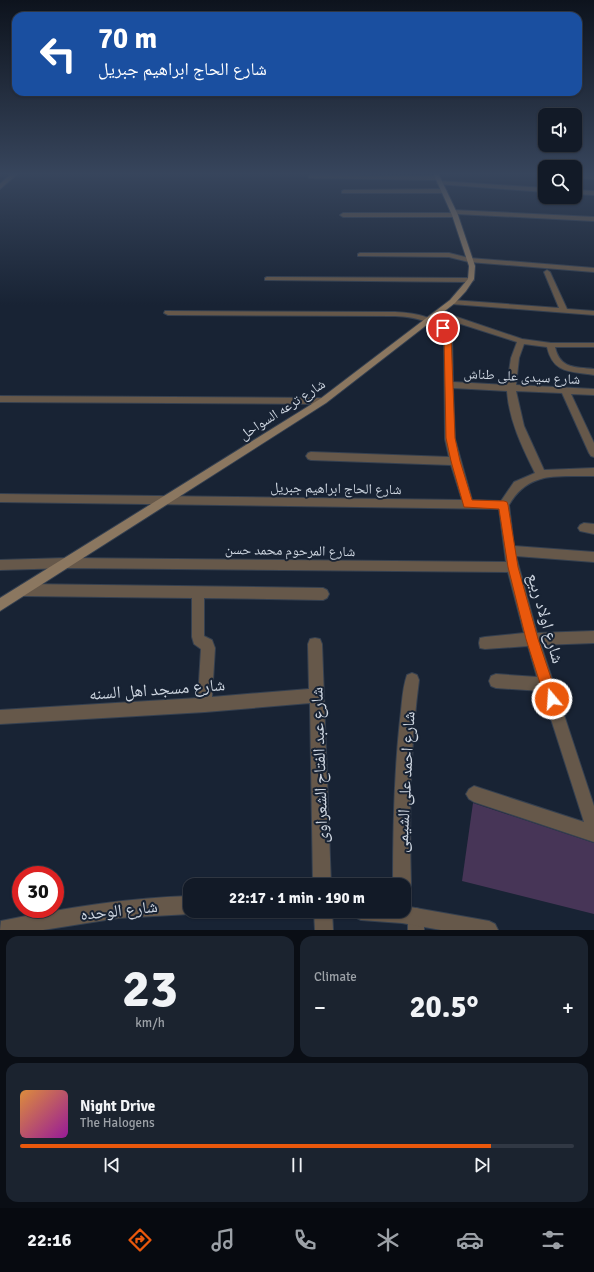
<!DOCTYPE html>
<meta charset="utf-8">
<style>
body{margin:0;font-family:Signika,"Noto Naskh Arabic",sans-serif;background:#1b232f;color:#f1f3f6;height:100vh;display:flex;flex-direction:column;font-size:15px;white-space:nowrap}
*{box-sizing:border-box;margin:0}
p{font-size:13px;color:#9ca1a7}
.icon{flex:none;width:22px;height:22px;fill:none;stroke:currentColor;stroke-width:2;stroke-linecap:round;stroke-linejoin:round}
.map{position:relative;height:930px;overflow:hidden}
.panel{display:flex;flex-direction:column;gap:6px;padding:6px;background:#0a0e15;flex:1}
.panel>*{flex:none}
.banner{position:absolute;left:12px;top:12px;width:570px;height:84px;border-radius:12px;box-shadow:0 1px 3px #0004,0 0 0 1px #313844;background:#1a4fa0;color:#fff;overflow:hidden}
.controls{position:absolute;left:538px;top:108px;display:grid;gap:8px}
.controls a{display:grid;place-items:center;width:44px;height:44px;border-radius:8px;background:#121a27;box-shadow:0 1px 3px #0004,0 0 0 1px #313844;font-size:20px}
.speed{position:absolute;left:12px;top:866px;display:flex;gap:8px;font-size:20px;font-weight:700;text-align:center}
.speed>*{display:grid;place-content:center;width:52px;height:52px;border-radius:50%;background:#121a27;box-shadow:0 1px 3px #0004,0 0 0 1px #313844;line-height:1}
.speed .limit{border:6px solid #d22;background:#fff;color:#111}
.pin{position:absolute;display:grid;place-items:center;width:34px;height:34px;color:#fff;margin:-17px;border:2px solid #fff;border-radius:50%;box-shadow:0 1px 4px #0007}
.me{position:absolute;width:44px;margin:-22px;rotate:342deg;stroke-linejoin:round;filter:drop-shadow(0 0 3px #0008)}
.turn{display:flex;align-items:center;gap:14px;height:84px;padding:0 20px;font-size:18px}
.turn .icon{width:52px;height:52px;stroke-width:2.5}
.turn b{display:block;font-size:28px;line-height:34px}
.big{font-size:30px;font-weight:700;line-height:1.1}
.panel .widget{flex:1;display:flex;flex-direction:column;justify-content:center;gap:6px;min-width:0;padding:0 14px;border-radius:12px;background:#1b232f}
.panel .dial{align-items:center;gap:0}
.dial b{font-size:52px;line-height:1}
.song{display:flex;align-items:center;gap:12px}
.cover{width:48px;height:48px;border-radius:6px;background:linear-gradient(135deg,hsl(30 70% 55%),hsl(300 70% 35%))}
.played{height:4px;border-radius:2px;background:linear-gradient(90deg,#ea580c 85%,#313844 85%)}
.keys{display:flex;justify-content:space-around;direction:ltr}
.heat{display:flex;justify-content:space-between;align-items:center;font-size:22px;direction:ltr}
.panel .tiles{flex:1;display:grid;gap:6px;grid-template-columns:1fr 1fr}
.widget:last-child{grid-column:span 2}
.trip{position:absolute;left:183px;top:878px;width:228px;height:40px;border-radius:12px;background:#121a27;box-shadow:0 1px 3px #0004,0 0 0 1px #313844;font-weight:700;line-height:40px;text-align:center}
.dock{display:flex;height:64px;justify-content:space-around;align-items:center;background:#070a10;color:#9ca1a7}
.dock .icon{width:28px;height:28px}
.dock .current{color:#ea580c}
.dock b{font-size:18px;color:#f1f3f6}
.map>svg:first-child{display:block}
.building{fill:#473557}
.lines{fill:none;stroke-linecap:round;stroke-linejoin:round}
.service-casing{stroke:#354050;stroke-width:2}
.minor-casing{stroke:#354050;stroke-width:2}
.secondary-casing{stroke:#354050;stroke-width:2}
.service{fill:#66584a;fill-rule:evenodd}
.minor{fill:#66584a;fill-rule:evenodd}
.secondary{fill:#8b7760;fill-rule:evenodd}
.route{fill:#ea580c;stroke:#983908}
.labels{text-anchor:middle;stroke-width:4;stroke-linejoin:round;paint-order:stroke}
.street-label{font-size:14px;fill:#ced6e1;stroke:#182334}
.near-street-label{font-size:17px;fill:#ced6e1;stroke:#182334}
</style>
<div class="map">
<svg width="594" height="930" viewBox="0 0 594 930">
<rect width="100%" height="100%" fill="#182334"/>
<!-- building -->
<path class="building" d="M473 803 594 843V914L462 881Z"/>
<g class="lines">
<defs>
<path id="service" d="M416 908 422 910 424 916V930H408V916L410 910Z"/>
<g id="minor">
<path d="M10 175H16L0 189V184Z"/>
<path d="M311 175 437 176 440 178 437 180 309 178V176Z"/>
<path d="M575 175H594V179L575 178Z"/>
<path d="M440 181 545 188V192L438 184 437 183Z"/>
<path d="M344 190 444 189 447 191 444 193H342V191Z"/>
<path d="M575 190 594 191V195L575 194Z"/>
<path d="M453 210 594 217V221L457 214V216L455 217H343L340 215 343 213H451L450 212Z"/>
<path d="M360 253H449L469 258 594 268V272L469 262 449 257 358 256V254Z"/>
<path d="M547 270 550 272 567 309 594 311V315L452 304 448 302 452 300 559 308 544 272Z"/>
<path d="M267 277 471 278 474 280 471 282 265 280V278Z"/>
<path d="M165 311 395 312C417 313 438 317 452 335L453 382 507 385 511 358 517 342 436 316V312H442L522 339 551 343H594V347H555C560 369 575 367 594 369V375C571 371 553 374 547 347L524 344 519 358 516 385 594 389V395L571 394 594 443V457L591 456 589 453 562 393 516 391 524 426 544 470 594 468V476C559 477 529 470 509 505L514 546 594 552V562L516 556 537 633 594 631V643L541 645 594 806V842L474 802 469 799 466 794 469 789 474 786 584 822 542 691 496 688 491 686 489 681 491 676 496 674 537 677 528 646 485 649 480 648 479 643 480 638 485 637 524 633 508 572 67 568 0 570V560L67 558 506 562 499 509 0 502V494L462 500 451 465 311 460 308 459 306 456 308 453 311 452 449 457 445 439 444 335C431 320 414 317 395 316L168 315 164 313ZM453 388 507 391C509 420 522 447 535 473L514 482 501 501 472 500 455 439Z"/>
<path d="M0 396 323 398 327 401 323 404 0 402Z"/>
<path d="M584 523 594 524V534L580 531 578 528 580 525Z"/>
<path d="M24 584 323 588 327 590 329 594 327 598 323 600 204 598V636L212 640 215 648 212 697 309 689 308 644 310 639 315 638 320 639 322 644 331 885H313L310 703 205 712 0 724V710L198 698 201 649 194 644 192 637V598L24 596 20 594 18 590 20 586Z"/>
<path d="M412 673 417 675 419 680C410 748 409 816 411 885L408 891 404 893V885H393C393 830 394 775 400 720 402 706 402 689 407 675Z"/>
<path d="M190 896V911H196L190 914 118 918 43 930H0L1 921C64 908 126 898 190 896Z"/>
<path d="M404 906 489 921 495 924 498 930H441L402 923 361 920 355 917 352 911H404Z"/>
<path d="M314 911H332L333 930H315Z"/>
</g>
<path id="secondary" d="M434 175H439L458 215 475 266 474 279 466 291 455 303 326 403 0 611V598L320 399 450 300 468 279 469 266 452 215Z"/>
</defs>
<!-- service casing -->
<use href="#service" class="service-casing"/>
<!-- minor casing -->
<use href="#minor" class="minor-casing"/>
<!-- secondary casing -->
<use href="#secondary" class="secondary-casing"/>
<!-- service -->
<use href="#service" class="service"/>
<!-- minor -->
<use href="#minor" class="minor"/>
<!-- secondary -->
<use href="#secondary" class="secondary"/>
</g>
<!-- sky -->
<linearGradient id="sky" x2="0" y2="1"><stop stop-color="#0d131d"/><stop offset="0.57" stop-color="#37455c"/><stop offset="1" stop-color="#37455c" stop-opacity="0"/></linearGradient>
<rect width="594" height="305" fill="url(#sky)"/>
<!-- route -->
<path class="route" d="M443 326 445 327 451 335 455 438 460 461 472 500 504 501 507 502 508 505 518 567 538 639 558 699 556 703 552 705 547 703 545 699 526 639 508 567 499 509 464 507 451 461 446 438 444 335 439 328Z"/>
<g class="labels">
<!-- street labels -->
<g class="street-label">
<text transform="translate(522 376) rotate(3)" y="5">شارع سيدى على طناش</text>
<text transform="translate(282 409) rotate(-33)" y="5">شارع ترعه السواحل</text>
<text transform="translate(336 488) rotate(1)" y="5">شارع الحاج ابراهيم جبريل</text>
<text transform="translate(290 550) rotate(1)" y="5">شارع المرحوم محمد حسن</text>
</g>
<!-- near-street labels -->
<g class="near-street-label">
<text transform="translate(546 618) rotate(74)" y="6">شارع اولاد ربيع</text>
<text transform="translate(157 689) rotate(-4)" y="6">شارع مسجد اهل السنه</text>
<text transform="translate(319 765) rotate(-92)" y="6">شارع عبد الفتاح الشعراوى</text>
<text transform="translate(405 782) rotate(-87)" y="6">شارع احمد على الشيمى</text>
<text transform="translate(119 910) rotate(-6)" y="6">شارع الوحده</text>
</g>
</g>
</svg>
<div class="controls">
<a><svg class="icon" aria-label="sound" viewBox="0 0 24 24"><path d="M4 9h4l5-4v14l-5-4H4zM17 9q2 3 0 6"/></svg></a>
<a><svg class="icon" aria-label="search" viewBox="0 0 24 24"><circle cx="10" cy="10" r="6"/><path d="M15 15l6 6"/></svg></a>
</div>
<div class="speed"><div class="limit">30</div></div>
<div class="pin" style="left:443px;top:328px;background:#d93025"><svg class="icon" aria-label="arrive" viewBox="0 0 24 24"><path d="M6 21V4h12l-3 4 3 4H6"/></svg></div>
<svg class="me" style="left:552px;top:699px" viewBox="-20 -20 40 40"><circle r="17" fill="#ea580c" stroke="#fff" stroke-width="3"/><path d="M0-11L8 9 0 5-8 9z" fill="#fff"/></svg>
<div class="trip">22:17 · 1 min · 190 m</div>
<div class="banner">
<div class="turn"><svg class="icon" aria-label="left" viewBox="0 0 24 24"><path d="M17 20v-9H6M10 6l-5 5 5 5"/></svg><div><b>70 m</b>شارع الحاج ابراهيم جبريل</div></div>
</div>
</div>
<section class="panel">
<div class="tiles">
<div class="widget dial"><b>23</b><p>km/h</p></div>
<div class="widget"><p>Climate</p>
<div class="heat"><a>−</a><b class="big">20.5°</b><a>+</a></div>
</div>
<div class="widget">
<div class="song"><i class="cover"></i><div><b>Night Drive</b><p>The Halogens</p></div></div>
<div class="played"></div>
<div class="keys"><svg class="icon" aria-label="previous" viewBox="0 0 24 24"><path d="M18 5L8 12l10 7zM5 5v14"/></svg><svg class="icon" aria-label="pause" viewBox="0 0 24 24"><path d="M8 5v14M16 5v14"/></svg><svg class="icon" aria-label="next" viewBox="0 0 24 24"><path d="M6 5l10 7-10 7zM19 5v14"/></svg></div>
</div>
</div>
</section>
<nav class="dock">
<b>22:16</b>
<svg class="icon current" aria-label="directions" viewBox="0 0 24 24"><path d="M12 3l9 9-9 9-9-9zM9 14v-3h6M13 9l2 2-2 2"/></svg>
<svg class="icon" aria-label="music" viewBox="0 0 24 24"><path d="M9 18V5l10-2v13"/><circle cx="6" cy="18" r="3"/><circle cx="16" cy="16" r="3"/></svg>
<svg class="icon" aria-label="phone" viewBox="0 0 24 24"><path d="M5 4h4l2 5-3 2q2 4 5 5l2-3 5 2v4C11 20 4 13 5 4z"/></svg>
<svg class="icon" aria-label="climate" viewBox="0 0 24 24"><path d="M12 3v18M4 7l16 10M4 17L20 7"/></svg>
<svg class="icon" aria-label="car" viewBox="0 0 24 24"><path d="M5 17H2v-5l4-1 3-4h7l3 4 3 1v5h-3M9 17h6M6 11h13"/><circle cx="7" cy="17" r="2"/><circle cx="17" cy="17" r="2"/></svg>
<svg class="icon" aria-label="filters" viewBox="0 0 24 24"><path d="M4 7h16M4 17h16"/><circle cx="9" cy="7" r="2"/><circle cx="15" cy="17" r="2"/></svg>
</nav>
